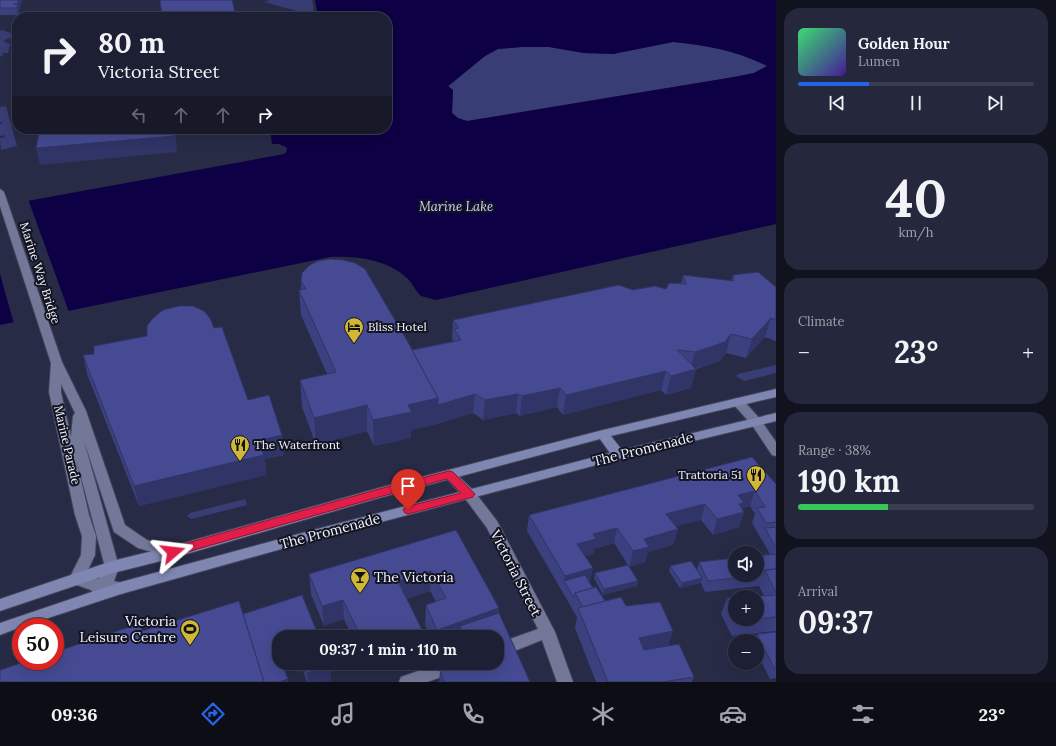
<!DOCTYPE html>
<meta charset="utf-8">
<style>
body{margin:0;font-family:Lora,serif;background:#25283c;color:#f1f3f6;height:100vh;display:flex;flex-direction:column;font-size:15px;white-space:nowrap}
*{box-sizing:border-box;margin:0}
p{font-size:13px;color:#a0a3ac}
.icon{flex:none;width:22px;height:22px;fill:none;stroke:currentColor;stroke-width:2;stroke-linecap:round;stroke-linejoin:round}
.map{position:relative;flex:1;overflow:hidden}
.side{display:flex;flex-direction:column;gap:8px;padding:8px;background:#10121d;width:280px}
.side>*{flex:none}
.hud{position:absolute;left:12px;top:12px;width:380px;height:122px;border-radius:16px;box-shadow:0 4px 16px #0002,0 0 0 1px #3b3e4f;background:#1d2034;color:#f1f3f6;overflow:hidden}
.buttons{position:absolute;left:728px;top:546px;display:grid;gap:8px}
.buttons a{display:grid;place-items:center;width:36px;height:36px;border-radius:50%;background:#1d2034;box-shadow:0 4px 16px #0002,0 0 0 1px #3b3e4f;font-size:20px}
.speed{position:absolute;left:12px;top:618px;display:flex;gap:8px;font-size:20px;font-weight:700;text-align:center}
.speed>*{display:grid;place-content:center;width:52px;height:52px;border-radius:50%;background:#1d2034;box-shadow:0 4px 16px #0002,0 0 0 1px #3b3e4f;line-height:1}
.speed .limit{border:6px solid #d22;background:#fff;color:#111}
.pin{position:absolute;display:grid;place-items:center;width:34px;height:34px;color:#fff;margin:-41px -17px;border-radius:50% 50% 50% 0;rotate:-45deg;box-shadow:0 0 4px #0007}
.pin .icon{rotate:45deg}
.me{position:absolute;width:44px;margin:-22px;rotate:73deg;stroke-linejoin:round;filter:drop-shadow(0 0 3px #0008)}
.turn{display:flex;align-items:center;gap:14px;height:84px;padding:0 20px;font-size:18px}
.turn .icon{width:52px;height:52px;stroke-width:2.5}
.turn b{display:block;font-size:28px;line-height:34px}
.lanes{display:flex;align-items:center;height:38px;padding:0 20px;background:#0003;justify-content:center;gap:20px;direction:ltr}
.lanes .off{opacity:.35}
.big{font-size:30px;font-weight:700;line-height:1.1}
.side .tile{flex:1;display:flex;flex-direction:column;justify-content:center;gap:6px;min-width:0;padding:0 14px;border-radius:16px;background:#25283c}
.side .dial{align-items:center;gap:0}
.dial b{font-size:52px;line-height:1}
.song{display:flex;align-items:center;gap:12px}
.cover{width:48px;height:48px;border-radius:6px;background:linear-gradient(135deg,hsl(140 70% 55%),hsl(260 70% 35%))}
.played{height:4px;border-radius:2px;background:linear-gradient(90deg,#2563eb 30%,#3b3e4f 30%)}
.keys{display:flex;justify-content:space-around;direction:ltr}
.heat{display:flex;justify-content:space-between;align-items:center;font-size:22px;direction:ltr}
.charge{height:6px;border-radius:3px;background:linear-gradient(90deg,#34c759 38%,#3b3e4f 0)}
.trip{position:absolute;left:272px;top:630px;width:232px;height:40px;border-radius:16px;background:#1d2034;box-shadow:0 4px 16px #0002,0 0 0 1px #3b3e4f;font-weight:700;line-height:40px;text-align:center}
.tab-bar{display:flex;height:64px;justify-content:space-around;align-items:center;background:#0c0d15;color:#a0a3ac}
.tab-bar .icon{width:28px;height:28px}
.tab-bar .active{color:#2563eb}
.tab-bar b{font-size:18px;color:#f1f3f6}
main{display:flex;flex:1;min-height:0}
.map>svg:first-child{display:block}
.green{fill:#393d75}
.water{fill:#0e0044;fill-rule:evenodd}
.pier{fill:#272b46}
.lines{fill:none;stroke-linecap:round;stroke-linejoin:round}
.minor-casing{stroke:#424459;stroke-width:2}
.tertiary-casing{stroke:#424459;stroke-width:2}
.secondary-casing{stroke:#424459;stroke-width:2}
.minor{fill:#737898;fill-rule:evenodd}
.tertiary{fill:#737898;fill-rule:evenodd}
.secondary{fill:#7f86b1;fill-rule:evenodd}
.wall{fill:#3b407e}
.shaded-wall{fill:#303466}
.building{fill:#454a92;stroke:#303466}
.route{fill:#e11d48;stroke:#92132f}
.labels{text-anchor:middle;stroke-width:4;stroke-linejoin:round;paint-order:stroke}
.street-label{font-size:12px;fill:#f1f3fe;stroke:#131421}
.poi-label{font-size:12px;fill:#f1f3fe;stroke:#131421;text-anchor:start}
.water-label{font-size:13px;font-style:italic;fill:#cdd4fe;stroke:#131421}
.near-street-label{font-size:14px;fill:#f1f3fe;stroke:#131421}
.near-poi-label{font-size:14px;fill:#f1f3fe;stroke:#131421;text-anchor:start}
</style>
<main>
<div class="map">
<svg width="776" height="682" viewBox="0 0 776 682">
<rect width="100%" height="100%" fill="#272b46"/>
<!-- green -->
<g class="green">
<path d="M270 0H312L315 16 264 2Z"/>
<path d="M2 30 17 35 3 41 10 44 8 53H2L3 55 0 57V31Z"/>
<path d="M673 42C706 45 738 51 767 66L754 73 734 77 467 121 458 118 452 113 453 90 448 87 485 56 498 49 522 47H549L584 53 613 54Z"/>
<path d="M6 106 17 146 1 150 0 138 5 137 4 135 0 136V124L3 123 0 122V107Z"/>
<path d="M776 365V373L744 381 736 376 738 374Z"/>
<path d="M245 499 247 505 191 519 187 516 190 513Z"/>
</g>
<!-- water -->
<path class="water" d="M315 0H776V224L436 300 421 296C415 291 413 284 408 279 387 259 356 256 330 257L0 325V206L284 154 287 151 286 147 279 144H272L270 129H387V17H318ZM673 42C705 45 738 51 767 66L754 73 734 77 467 121 458 118 452 113 453 90 448 86 485 56 498 49 522 47H549L584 53 613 54Z"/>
<!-- pier -->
<path class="pier" d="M28 199 69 312 14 324 0 274V204Z"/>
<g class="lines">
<defs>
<g id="minor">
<path d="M738 398 742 399 760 419 776 442V456L772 455 752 425 734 405 732 402 734 399Z"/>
<path d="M449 470 454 472 474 491 497 521 555 632 573 682H557L542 640 512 652 507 650 504 645 507 640 538 629 487 528 464 497 443 475 444 472Z"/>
<path d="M441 663H469L467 668 427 682H399L401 677Z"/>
</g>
<path id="tertiary" d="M0 189 4 192 62 362 86 411 125 525 147 540 178 548 180 552 178 556 173 558 138 548 114 532 84 441 119 567 114 581 126 584 128 588 126 592 121 594 105 592 98 595 93 593 91 590 71 583 69 579 81 555 82 536 75 515 49 392 51 363 0 206ZM61 384 75 413 73 416 71 437 61 392ZM76 458 105 567 103 574 98 579 85 576 95 555 96 536 89 515Z"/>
<path id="secondary" d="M776 389V397L611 436 622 450 776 413V421L619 459 317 539 121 594 21 627 0 635V623L121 582 317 529 610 453 600 439 379 498 173 558 113 573 0 611V599L112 561 173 546 379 488 603 430Z"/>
</defs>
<!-- minor casing -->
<use href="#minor" class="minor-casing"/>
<!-- tertiary casing -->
<use href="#tertiary" class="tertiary-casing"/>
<!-- secondary casing -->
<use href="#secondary" class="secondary-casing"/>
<!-- minor -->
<use href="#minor" class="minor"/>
<!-- tertiary -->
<use href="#tertiary" class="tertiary"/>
<!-- secondary -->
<use href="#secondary" class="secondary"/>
</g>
<!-- wall -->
<g class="wall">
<path d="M0 0H22L18 15H0Z"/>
<path d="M683 275 731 281 733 275 776 287V341L765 337 746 358 726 353 720 361 696 369 691 388 666 395 661 390 563 415 557 407 520 416 516 413 483 420 473 413 437 424 411 430V438L374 446 367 431 316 445 302 407 300 380 327 374 301 315 299 290H301V281L412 350 454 342 452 339 453 320 633 290 666 289 681 284Z"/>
<path d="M214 328 248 400 284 455 265 459 266 475 139 506 87 374 83 355 94 354Z"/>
<path d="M776 484V631L732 636 721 614 727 598H735V619H757L764 596 759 586 705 592 701 583 680 588 669 571 670 566 697 569 699 562 770 554 752 523 755 514 750 506 743 508 742 509 744 512 739 527 713 535 701 520 675 526 678 529 673 545 648 552 645 562 629 567 638 581 637 586 603 595 594 578 595 573 628 565 614 543 594 549 593 554 585 556 590 583 593 588 605 601 626 606 669 646 694 677 692 682H596L575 628 577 617 527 531 529 515Z"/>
<path d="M456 530 499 613 530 682H439L440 671 497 663V637H431L425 625 426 605 436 602 430 591 406 599 423 632V637H352L344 619 324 626 311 594 309 574Z"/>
<path d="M776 632V678L770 679 757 653V641H755L757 634Z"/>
<path d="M300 663H329L331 680 326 682H307Z"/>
<path d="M364 663H391L368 671Z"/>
</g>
<!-- shaded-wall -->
<g class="shaded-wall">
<path d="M19 0H22L18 15 17 8 14 4Z"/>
<path d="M235 12 236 17H168Z"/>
<path d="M14 46H17V53H15Z"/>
<path d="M175 129 177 152 40 165 36 148Z"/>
<path d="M771 318 765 337 746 358 752 339Z"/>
<path d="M731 334 726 353 720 361 690 370 695 352Z"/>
<path d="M696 369 691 388 666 395 671 376Z"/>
<path d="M666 371 661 390 563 415 566 395Z"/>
<path d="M560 388 557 407 520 416 522 396Z"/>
<path d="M475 394 473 413 437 424 411 430V438L374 446 373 420 408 405 438 398Z"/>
<path d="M518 394 516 413 483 420 485 400Z"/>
<path d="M367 405V431L316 445 314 418Z"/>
<path d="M282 435 284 455 265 459 266 475 139 506 134 486 258 441Z"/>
<path d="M755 491 750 506 743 508 741 513 744 512 739 527 713 535 717 519 738 495Z"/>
<path d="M705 504 701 520 662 530 666 514Z"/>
<path d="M617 528 614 543 594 549 593 554 575 559 577 544 593 534Z"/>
<path d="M678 529 673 545 648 552 645 562 629 567 633 551 644 539Z"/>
<path d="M593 568 590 583 564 581 565 576Z"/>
<path d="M431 571 430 591 398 601V581Z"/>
<path d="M702 578 701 583 680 588 682 583Z"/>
<path d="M638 581 637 586 603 595 604 589Z"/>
<path d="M343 600 344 619 324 626 322 606Z"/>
<path d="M499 608 497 628 460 626 459 637H437V630Z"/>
<path d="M673 631 667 651 633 658 639 638Z"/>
<path d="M423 632V637H410Z"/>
<path d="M279 643V659L276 645Z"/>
<path d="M367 663H391L368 671Z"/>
<path d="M330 665 331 680 326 682H308L307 673Z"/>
<path d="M288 679V682H279Z"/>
</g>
<!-- building -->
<g class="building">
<path d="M0 0H19L18 3 14 4H18L17 8H0Z"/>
<path d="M160 0H232L235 12 162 17Z"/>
<path d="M235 15 236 17H210Z"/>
<path d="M16 32H17V46H14Z"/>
<path d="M40 129H174V136L36 148Z"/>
<path d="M330 259 343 260 355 263 365 269 409 344 438 398 408 405 412 412 373 420 367 405 314 418 300 380 336 372 299 290 306 289 301 281 302 273 310 265 318 261Z"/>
<path d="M758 272 776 287V320L771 318 752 339 731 334 725 342 695 352 677 350 696 369 671 376 666 371 566 395 560 388 522 396 518 394 485 400 475 394 438 405V398L412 350 461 340 454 329 459 328 453 320 619 285 633 290 655 286 666 289 669 283 686 284 683 275 734 281 733 275Z"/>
<path d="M179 306H193L204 311 210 318 214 328 222 327 248 400 269 395 282 435 258 441 264 455 134 486 83 355 94 354V346L147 336V326L152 319 163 310Z"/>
<path d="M752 457 776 484V522L766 523 757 508 765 507 755 491 738 495 744 503 739 504 744 512 717 519 705 504 666 514 678 529 644 539 649 547 633 551 617 528 593 534 596 539 577 544 593 568 565 576 529 515Z"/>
<path d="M776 527V548L765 528Z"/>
<path d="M456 530 499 608 437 630 426 605 446 598 431 571 398 581 423 632 410 637H361L343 600 322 606 309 574Z"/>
<path d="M776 554V569L765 570 763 575 708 581 699 562 735 558V575H757V556Z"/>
<path d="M691 561 702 578 682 583 670 566Z"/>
<path d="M628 565 638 581 604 589 595 573Z"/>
<path d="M776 569V593L765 570Z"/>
<path d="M585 575 593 588 575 593 574 598 564 581Z"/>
<path d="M596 587 605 601 583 607 575 593Z"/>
<path d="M302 595 319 637H279V643L276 645 279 654V663H282L288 679 279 682H264L243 614Z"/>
<path d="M776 595V617L757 619V597H747Z"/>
<path d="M621 597 626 606 660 602 673 631 639 638 644 650 679 644 694 677 663 682H608L578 608Z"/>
<path d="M727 598H735V616Z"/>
<path d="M239 601 264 682H0V670L27 661H55V652L141 623 142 631Z"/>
<path d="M499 613 530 682H444L440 671 460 663H497V637H465L460 626Z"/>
<path d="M737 619H755L738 621Z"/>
<path d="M776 632V668H774L757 634Z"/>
<path d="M304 663H329L330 665 307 673Z"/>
</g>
<!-- route -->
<path class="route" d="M449 471 453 472 475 494 473 497 408 514 405 513 403 510 405 507 461 493 447 479 379 497 173 556 169 555 167 552 169 549 173 547 379 489Z"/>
<!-- icons -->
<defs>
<symbol id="hotel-pin" viewBox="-11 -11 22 30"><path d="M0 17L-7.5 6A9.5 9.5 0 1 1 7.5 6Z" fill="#d1b736" stroke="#131421"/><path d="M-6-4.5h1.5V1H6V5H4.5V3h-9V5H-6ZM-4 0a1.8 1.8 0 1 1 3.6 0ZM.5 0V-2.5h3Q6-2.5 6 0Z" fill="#111"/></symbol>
<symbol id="restaurant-pin" viewBox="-11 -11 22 30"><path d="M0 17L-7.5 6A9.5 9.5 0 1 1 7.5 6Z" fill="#d1b736" stroke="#131421"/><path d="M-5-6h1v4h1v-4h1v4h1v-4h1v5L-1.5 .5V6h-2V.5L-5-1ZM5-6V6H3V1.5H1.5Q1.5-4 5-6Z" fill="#111"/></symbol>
<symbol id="bar-pin" viewBox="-11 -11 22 30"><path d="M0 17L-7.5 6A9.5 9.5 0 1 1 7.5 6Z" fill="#d1b736" stroke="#131421"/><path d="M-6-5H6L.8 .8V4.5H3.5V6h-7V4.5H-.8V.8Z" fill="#111"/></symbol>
<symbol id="stadium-pin" viewBox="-11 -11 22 30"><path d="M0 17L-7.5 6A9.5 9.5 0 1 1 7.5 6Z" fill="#d1b736" stroke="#131421"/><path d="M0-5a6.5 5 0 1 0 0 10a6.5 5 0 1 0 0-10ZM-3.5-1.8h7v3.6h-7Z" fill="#111"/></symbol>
</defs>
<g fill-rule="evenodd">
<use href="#hotel-pin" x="343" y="316" width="22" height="30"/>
<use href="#restaurant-pin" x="229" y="434" width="22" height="30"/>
<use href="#restaurant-pin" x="745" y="464" width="22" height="30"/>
<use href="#bar-pin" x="349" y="566" width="22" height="30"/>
<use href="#stadium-pin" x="179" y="618" width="22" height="30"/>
</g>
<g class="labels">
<!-- street labels -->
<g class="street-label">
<text transform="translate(40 273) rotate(72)" y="4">Marine Way Bridge</text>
<text transform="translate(67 445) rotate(77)" y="4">Marine Parade</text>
</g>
<!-- poi labels -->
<g class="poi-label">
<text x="368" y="331">Bliss Hotel</text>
<text x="254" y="449">The Waterfront</text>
<text x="742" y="479" text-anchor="end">Trattoria 51</text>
</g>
<!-- water labels -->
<g class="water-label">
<text x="456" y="211">Marine Lake</text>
</g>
<!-- near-street labels -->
<g class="near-street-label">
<text transform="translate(643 449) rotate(-14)" y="5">The Promenade</text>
<text transform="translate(330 531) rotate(-15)" y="5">The Promenade</text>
<text transform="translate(516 573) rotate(63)" y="5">Victoria Street</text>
</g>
<!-- near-poi labels -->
<g class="near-poi-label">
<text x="374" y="582">The Victoria</text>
<text x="176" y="626" text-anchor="end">Victoria<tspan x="176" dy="16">Leisure Centre</tspan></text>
</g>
</g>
</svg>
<div class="buttons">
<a><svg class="icon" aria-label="sound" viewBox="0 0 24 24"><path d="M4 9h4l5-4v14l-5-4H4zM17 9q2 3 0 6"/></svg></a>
<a>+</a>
<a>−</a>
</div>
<div class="speed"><div class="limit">50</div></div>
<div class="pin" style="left:408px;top:510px;background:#d93025"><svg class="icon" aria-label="arrive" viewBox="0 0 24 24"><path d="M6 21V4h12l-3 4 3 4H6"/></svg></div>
<svg class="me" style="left:173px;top:552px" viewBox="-20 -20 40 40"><path d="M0-17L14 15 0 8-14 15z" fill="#e11d48" stroke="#fff" stroke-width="4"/></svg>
<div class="trip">09:37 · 1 min · 110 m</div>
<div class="hud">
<div class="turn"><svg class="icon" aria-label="right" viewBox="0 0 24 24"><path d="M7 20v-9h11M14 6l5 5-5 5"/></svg><div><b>80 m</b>Victoria Street</div></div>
<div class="lanes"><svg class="icon off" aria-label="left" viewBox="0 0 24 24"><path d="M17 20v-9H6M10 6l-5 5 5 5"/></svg><svg class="icon off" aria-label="ahead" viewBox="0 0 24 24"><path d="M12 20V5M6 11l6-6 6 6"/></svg><svg class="icon off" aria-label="ahead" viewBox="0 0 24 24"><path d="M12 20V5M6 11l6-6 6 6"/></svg><svg class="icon" aria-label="right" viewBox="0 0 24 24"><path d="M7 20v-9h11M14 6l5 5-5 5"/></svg></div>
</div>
</div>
<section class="side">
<div class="tile">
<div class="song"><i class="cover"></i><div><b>Golden Hour</b><p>Lumen</p></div></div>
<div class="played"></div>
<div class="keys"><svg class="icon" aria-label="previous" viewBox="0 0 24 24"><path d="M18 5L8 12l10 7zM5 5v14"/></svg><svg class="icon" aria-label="pause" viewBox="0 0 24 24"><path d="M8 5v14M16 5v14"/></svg><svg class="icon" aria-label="next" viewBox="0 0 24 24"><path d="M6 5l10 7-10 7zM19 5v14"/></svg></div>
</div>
<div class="tile dial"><b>40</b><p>km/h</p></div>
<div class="tile"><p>Climate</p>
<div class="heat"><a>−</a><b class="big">23°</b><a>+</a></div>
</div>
<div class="tile"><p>Range · 38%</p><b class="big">190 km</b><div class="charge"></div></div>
<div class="tile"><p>Arrival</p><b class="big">09:37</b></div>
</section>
</main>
<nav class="tab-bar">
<b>09:36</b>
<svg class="icon active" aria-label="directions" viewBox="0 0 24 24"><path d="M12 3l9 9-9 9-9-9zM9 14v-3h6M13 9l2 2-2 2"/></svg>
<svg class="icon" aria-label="music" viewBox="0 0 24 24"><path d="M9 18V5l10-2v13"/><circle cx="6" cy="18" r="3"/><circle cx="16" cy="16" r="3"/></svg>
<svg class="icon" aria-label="phone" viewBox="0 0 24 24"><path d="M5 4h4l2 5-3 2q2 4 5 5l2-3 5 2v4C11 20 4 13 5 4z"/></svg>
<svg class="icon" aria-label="climate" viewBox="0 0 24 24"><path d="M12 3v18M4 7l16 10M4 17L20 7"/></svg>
<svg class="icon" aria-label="car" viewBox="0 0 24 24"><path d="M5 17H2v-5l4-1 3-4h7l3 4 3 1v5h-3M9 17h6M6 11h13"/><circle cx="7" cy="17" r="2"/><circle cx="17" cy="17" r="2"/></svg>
<svg class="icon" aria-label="filters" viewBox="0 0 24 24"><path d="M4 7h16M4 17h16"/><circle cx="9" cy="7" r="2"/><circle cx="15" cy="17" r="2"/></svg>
<b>23°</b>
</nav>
